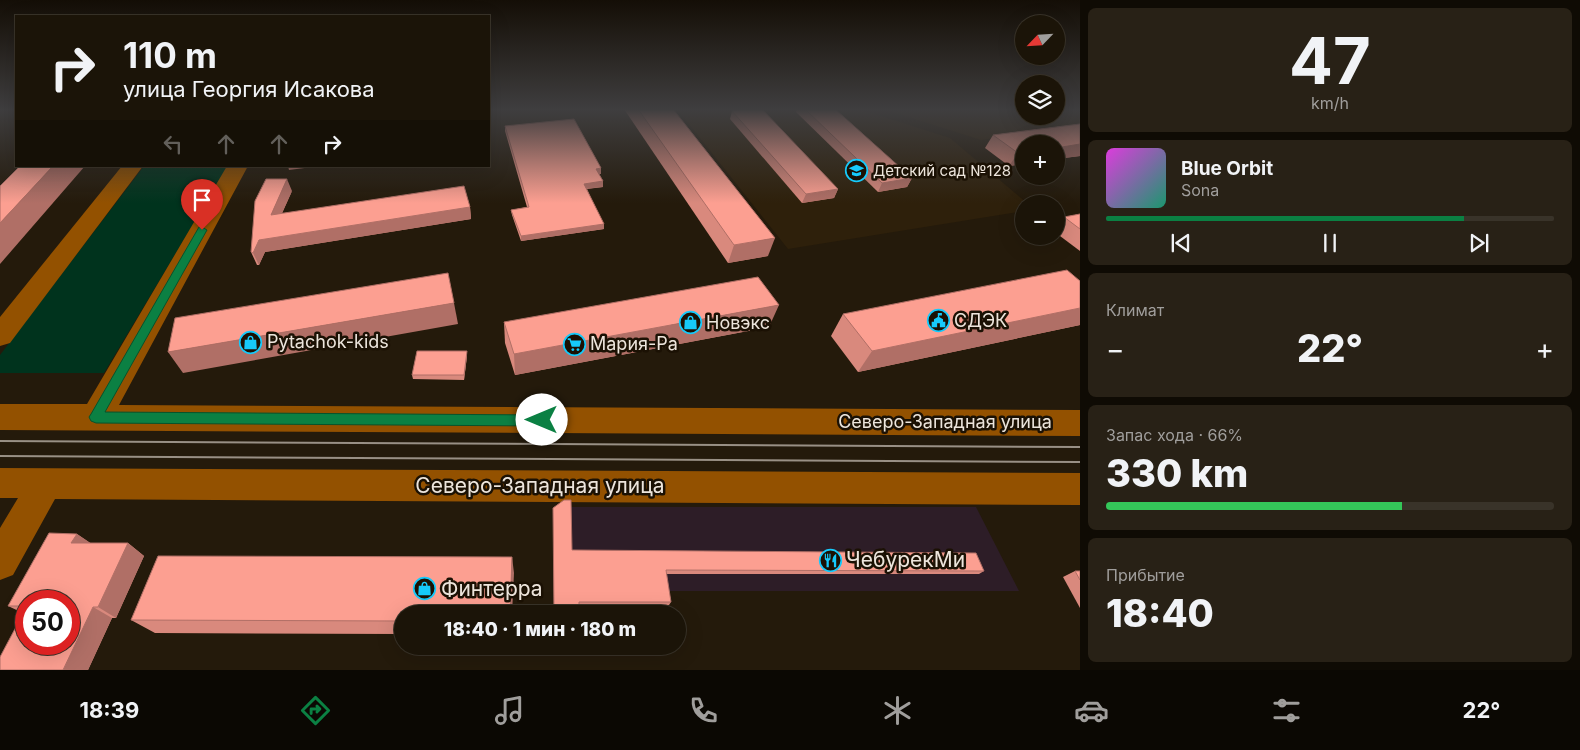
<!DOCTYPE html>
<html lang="ru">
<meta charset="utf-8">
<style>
body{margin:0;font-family:Inter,sans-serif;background:#282116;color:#f1f3f6;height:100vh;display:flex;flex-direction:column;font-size:19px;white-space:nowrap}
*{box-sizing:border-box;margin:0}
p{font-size:16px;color:#a09e9c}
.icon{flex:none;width:28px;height:28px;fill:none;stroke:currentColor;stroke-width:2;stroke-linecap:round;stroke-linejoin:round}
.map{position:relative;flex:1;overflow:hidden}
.side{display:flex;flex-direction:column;gap:8px;padding:8px;background:#0f0b04;width:500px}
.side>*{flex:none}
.guide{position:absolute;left:15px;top:15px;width:475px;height:152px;border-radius:0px;box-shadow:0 5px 20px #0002,0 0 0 1px #393329;background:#1b1408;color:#f1f3f6;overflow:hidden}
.needle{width:32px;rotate:245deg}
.controls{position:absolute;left:1015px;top:15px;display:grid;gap:10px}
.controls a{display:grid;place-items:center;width:50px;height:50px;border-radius:50%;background:#1b1408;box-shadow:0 5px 20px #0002,0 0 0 1px #393329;font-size:25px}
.speed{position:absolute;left:15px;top:590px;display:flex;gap:10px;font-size:25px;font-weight:700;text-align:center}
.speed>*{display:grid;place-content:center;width:65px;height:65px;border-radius:50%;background:#1b1408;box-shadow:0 5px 20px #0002,0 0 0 1px #393329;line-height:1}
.speed .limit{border:8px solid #d22;background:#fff;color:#111}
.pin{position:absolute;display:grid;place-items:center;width:42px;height:42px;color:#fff;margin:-51px -21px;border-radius:50% 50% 50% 0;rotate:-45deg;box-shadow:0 0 5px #0007}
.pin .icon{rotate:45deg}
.me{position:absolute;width:55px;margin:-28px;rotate:270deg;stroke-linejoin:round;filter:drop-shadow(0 0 4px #0008)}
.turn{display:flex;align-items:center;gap:18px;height:105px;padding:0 25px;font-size:22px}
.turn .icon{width:65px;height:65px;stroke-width:2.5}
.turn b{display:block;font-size:35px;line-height:42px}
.lanes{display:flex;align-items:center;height:48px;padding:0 25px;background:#0003;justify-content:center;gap:25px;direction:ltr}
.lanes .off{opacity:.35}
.big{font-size:38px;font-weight:800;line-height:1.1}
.side .widget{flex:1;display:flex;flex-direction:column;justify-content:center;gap:8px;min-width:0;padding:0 18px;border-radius:8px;background:#282116}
.side .dial{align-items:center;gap:0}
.dial b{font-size:65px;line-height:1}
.song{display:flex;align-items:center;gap:15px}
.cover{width:60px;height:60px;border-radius:8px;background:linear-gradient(135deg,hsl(300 70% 55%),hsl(160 70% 35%))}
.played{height:5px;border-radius:2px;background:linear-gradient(90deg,#0b8043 80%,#393329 80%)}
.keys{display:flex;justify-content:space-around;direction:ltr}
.heat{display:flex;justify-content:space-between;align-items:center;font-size:28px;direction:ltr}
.charge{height:8px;border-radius:4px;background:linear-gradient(90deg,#34c759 66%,#393329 0)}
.trip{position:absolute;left:394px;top:605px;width:292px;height:50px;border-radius:25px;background:#1b1408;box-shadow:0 5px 20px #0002,0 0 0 1px #393329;font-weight:800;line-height:50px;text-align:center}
.tabs{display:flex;height:80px;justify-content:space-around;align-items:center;background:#0b0803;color:#a09e9c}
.tabs .icon{width:35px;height:35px}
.tabs .current{color:#0b8043}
.tabs b{font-size:22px;color:#f1f3f6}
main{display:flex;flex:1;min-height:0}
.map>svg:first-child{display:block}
.commercial{fill:#2d1d27}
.built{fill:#2e200b}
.green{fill:#00331d}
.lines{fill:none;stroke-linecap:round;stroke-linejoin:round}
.secondary{fill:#935100;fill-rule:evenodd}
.tram{stroke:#999085;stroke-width:2}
.wall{fill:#d9897d;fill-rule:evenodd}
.shaded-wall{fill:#b06f66}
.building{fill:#fc9f91;stroke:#b06f66}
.route{fill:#0b8043;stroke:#07532c}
.labels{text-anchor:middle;stroke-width:5;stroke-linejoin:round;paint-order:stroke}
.far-poi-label{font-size:15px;fill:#ede5dc;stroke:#1b1104;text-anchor:start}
.poi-label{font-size:18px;fill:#ede5dc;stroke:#1b1104;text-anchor:start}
.street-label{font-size:18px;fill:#ede5dc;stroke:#1b1104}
.near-street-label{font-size:21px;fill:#ede5dc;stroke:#1b1104}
.near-poi-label{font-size:21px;fill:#ede5dc;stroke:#1b1104;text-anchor:start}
</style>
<main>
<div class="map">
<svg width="1080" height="670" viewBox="0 0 1080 670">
<rect width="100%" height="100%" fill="#241a0b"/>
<!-- commercial -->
<path class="commercial" d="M564 507H976L1019 591H566Z"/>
<!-- built -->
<g class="built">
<path d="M677 109H859L950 138 1028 204H1024V211L788 249Z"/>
<path d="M883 109H1024V116H1056V109H1080V126L981 140Z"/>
</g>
<!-- green -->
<path class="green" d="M144 166H228L104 373H0V355Z"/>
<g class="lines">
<!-- secondary -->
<g class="secondary">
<path d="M122 166H143L10 343 0 346V317Z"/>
<path d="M227 166H248L119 405 1080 410V436L0 430V404H87Z"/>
<path d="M0 468 1080 473V505L55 499 13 575 0 580V528L18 498H0Z"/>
</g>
<!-- tram -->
<g class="tram">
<path d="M0 441 1080 447"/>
<path d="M0 456 1080 462"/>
</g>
</g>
<!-- wall -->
<g class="wall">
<path d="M624 109H673L768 256 728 263Z"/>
<path d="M797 109H835L912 178 907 187 878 192 796 112Z"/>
<path d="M732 111 838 189 834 198 802 203 730 119Z"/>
<path d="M1080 124V156L1056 159V144L1024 164 1009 166 985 148 993 135Z"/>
<path d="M505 126 601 168V174H599L603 181V187L587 189 604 229 521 241 512 215 511 210 527 207 505 131Z"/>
<path d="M292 191 282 213 470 207 471 219 265 252 259 265H257L251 252Z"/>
<path d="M1080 214V251L1056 233V226L1064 217Z"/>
<path d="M1080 281V325L858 372 831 336 843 314Z"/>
<path d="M504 322 769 327 515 375 505 343Z"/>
<path d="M467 351V356L464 380 413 379 412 375Z"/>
<path d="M77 534 90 543H128L144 556 116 618H112L88 670H0L23 613 8 606ZM26 601 69 644H26Z"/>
<path d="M572 550 984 571 979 574H666L671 602 669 605H579Z"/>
<path d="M1075 571H1080V608L1063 577Z"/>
<path d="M514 573 402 614V634L155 633 131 620Z"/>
</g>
<!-- shaded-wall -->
<g class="shaded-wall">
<path d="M1080 144V156L1056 159V148Z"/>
<path d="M1024 152V164L1009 166 1018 153Z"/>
<path d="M53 166H85L0 264V223Z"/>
<path d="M288 166H320L289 170Z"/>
<path d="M601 168V174H596V169Z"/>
<path d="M912 178 907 187 878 192 882 183Z"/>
<path d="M287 179 292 191 276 227 271 215Z"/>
<path d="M603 181V187L584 189V184Z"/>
<path d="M838 189 834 198 802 203 806 194Z"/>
<path d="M470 207 471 219 265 252 259 265 253 253 259 240Z"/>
<path d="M604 224V229L521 241V236Z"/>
<path d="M775 238 768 256 728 263 734 245Z"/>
<path d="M454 303 458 324 183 373 168 352Z"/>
<path d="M779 305 769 327 515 375 514 354Z"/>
<path d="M1080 308V325L858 372 872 351Z"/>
<path d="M467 351V356L464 380V375Z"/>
<path d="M77 534 95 546 71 543Z"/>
<path d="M128 543 144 556 116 618 98 607Z"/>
<path d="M512 557 514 573 512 614H510Z"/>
<path d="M93 607 112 618 88 670H63Z"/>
</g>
<!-- building -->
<g class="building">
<path d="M638 109H673L775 238 734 245Z"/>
<path d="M744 109H762L838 189 806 194 732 111Z"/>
<path d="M805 109H835L912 178 882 183Z"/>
<path d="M574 119 601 168 596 169 603 181 584 184 604 224 521 236 511 210 529 207 505 126Z"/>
<path d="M1080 124V144L1056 148V144H1024V152L1018 153 993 135Z"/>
<path d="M20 166H53L0 223V186Z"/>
<path d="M266 179H287L271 215 464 186 470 207 259 240 253 253 251 252 255 201Z"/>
<path d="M1080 214V229L1064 217Z"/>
<path d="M1067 270 1080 281V308L872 351 843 314Z"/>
<path d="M448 273 454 303 168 352 175 318Z"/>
<path d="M758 277 779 305 514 354 504 322Z"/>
<path d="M417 351H467L464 375H412Z"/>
<path d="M564 500H571L572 550 976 553 984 571 666 570 671 602H579V614H554L553 508Z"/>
<path d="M49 533 77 534 71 543H128L98 607H93L63 670H0V657L26 608V644H69V601H26V606H8Z"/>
<path d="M158 556 512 557 510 614H402V621L131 620Z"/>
<path d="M1075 571H1080V580Z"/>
</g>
<!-- sky -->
<linearGradient id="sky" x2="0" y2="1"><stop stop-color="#140e06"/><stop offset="0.54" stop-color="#3f3e3f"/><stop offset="1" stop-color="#3f3e3f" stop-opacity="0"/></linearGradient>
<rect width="1080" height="203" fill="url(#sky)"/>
<!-- route -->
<path class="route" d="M199 227H202L207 230 105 412 542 415 547 417 548 420 547 424 542 426 96 423 91 421 89 417 91 414Z"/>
<!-- icons -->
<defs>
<symbol id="school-ring" viewBox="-11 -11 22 22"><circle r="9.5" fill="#1b1104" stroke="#16cafb" stroke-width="1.5"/><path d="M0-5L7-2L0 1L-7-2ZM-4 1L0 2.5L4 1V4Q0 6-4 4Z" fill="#16cafb"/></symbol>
<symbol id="civic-ring" viewBox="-11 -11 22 22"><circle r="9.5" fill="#1b1104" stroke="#16cafb" stroke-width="1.5"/><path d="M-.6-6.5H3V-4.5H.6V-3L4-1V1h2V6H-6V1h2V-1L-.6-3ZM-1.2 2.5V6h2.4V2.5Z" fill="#16cafb"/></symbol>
<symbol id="shop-ring" viewBox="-11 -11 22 22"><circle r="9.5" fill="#1b1104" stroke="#16cafb" stroke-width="1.5"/><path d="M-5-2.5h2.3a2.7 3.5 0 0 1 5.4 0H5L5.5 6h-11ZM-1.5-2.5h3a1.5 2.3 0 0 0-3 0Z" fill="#16cafb"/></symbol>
<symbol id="supermarket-ring" viewBox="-11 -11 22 22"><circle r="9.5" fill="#1b1104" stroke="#16cafb" stroke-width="1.5"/><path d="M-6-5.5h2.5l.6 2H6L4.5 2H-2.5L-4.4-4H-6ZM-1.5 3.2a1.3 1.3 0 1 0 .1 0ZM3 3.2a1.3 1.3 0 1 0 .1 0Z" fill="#16cafb"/></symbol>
<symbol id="restaurant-ring" viewBox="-11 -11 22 22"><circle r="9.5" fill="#1b1104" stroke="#16cafb" stroke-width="1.5"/><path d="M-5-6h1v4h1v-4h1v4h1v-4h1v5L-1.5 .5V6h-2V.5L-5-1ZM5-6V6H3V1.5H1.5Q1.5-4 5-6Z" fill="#16cafb"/></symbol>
</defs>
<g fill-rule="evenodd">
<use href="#school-ring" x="844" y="158" width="25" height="25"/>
<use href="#civic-ring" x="926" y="308" width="25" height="25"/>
<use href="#shop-ring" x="678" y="310" width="25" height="25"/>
<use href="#shop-ring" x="238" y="330" width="25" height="25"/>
<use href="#supermarket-ring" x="562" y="332" width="25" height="25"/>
<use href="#restaurant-ring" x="818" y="548" width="25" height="25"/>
<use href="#shop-ring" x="412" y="576" width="25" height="25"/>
</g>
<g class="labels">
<!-- far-poi labels -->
<g class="far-poi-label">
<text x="873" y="176">Детский сад №128</text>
</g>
<!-- poi labels -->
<g class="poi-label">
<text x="954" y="327">СДЭК</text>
<text x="706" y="329">Новэкс</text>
<text x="267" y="348">Pytachok-kids</text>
<text x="590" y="350">Мария-Ра</text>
</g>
<!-- street labels -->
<g class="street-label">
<text x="945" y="428">Северо-Западная улица</text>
</g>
<!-- near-street labels -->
<g class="near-street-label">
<text x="540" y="493">Северо-Западная улица</text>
</g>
<!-- near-poi labels -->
<g class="near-poi-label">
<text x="846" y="567">ЧебурекМи</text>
<text x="441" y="596">Финтерра</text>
</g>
</g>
</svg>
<div class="controls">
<a><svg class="needle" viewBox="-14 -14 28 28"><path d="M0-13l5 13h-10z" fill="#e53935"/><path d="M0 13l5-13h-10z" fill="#a09e9c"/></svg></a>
<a><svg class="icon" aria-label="layers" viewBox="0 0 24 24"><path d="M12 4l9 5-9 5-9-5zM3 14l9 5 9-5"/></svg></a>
<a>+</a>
<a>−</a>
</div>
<div class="speed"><div class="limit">50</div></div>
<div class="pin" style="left:202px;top:230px;background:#d93025"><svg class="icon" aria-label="arrive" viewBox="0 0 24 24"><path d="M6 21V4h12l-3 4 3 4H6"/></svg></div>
<svg class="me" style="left:542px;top:420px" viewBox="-20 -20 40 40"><circle r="19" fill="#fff"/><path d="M0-13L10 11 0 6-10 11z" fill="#0b8043"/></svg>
<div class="trip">18:40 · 1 мин · 180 m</div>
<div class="guide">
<div class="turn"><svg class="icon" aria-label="right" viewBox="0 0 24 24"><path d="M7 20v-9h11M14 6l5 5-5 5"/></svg><div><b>110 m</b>улица Георгия Исакова</div></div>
<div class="lanes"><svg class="icon off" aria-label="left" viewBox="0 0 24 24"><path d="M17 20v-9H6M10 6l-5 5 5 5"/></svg><svg class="icon off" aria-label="ahead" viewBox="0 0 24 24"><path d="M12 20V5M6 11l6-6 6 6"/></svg><svg class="icon off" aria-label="ahead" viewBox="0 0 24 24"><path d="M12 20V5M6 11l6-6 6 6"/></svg><svg class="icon" aria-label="right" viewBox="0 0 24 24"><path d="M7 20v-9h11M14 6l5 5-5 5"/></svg></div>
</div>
</div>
<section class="side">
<div class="widget dial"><b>47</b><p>km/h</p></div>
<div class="widget">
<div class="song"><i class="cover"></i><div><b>Blue Orbit</b><p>Sona</p></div></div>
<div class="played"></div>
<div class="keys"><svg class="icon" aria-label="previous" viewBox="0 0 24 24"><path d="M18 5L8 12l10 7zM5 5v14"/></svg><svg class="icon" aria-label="pause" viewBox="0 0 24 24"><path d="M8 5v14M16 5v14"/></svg><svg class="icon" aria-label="next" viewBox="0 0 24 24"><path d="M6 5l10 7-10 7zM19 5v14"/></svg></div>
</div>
<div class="widget"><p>Климат</p>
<div class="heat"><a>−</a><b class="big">22°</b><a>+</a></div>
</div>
<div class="widget"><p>Запас хода · 66%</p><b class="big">330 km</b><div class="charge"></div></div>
<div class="widget"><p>Прибытие</p><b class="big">18:40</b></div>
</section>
</main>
<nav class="tabs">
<b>18:39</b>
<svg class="icon current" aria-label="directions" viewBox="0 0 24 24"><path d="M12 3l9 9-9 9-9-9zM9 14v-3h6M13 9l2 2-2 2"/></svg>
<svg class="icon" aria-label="music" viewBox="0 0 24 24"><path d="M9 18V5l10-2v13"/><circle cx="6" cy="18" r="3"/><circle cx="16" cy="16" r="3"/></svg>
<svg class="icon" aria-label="phone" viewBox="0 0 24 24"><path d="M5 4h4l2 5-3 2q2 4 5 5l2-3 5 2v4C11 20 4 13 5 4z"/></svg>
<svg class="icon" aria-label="climate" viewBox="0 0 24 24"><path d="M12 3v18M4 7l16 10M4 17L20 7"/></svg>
<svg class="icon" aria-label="car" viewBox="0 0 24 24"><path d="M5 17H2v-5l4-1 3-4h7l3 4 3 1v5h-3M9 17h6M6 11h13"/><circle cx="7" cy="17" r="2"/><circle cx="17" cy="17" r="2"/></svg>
<svg class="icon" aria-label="filters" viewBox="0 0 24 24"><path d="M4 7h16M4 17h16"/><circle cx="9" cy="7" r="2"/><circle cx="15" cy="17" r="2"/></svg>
<b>22°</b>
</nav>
